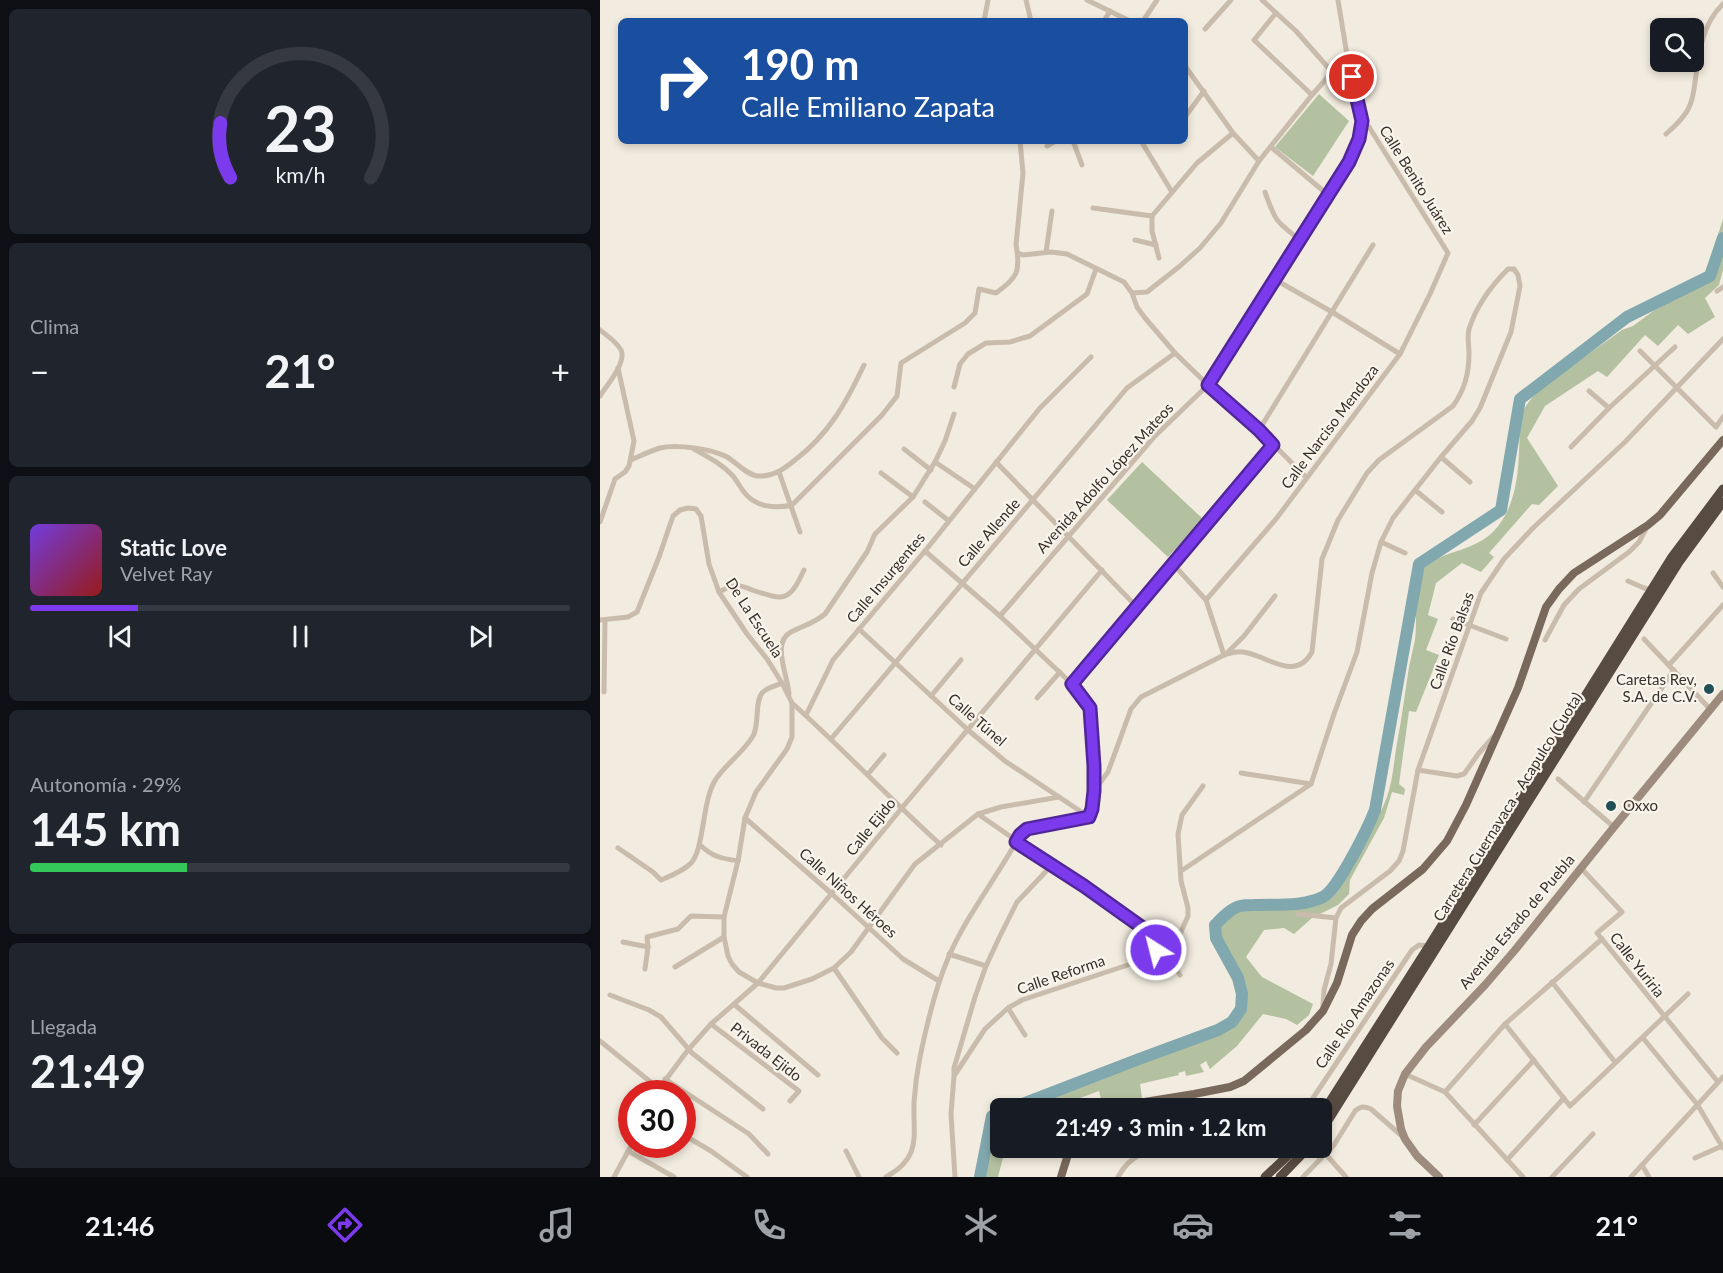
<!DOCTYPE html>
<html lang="es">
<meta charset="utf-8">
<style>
body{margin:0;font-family:Lato,sans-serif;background:#20242c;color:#f1f3f6;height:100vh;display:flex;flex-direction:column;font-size:22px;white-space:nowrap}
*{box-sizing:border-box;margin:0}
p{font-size:20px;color:#9ea1a6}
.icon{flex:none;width:33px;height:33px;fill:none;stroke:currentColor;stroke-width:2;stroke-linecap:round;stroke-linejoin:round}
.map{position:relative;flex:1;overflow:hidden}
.sheet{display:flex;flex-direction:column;gap:9px;padding:9px;background:#0d0f14;width:600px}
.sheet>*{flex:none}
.hud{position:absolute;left:18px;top:18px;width:570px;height:126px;border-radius:9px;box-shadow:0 3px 9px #0003;background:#1a4fa0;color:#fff;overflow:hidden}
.buttons{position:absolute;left:1050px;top:18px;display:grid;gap:12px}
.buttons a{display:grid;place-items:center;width:54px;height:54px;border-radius:9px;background:#171b24;box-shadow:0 3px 9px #0003;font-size:30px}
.speed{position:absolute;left:18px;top:1080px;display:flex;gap:12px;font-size:30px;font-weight:700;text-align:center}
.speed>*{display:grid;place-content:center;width:78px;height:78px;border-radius:50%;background:#171b24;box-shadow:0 3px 9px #0003;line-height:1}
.speed .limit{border:9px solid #d22;background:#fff;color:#111}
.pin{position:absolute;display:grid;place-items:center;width:51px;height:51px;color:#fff;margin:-26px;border:3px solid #fff;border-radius:50%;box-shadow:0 2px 6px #0007}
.me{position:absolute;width:66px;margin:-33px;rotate:324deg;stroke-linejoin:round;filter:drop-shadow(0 0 4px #0008)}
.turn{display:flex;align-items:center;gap:21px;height:126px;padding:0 24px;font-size:27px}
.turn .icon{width:78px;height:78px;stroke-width:2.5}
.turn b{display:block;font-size:42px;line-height:51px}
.big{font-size:45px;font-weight:700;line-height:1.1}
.sheet .widget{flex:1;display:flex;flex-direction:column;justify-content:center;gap:9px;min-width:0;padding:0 21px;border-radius:9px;background:#20242c}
.sheet .dial{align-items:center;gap:0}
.dial svg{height:156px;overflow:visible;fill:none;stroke:#363941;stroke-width:7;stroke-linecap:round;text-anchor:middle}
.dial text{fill:#f1f3f6;stroke:none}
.song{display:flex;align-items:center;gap:18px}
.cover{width:72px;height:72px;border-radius:9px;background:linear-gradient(135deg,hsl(260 70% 55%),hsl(0 70% 35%))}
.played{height:6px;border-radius:3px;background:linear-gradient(90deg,#7c3aed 20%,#363941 20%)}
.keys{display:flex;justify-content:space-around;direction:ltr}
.heat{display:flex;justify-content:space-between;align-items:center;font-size:33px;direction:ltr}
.charge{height:9px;border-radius:4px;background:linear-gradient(90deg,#34c759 29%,#363941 0)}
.trip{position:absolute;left:390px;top:1098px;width:342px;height:60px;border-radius:9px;background:#171b24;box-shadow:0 3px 9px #0003;font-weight:700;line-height:60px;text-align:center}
.menu{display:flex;height:96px;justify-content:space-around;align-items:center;background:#090b0e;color:#9ea1a6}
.menu .icon{width:42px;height:42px}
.menu .current{color:#7c3aed}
.menu b{font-size:27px;color:#f1f3f6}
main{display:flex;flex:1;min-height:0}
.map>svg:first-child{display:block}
.green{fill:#b3c1a0}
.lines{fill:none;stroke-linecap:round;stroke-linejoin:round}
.river{stroke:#80a8ae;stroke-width:12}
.street{stroke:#cabcac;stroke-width:5}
.secondary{stroke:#9d8c7d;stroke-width:8}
.primary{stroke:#79695c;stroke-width:8}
.highway{stroke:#584b42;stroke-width:9}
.route-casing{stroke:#51269a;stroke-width:15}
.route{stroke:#7c3aed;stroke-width:10}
.poi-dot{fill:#214f58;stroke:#f9f4ec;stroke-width:2}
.labels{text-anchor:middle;stroke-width:4.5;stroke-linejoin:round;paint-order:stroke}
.street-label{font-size:15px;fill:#38302a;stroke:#f9f4ec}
.poi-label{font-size:15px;fill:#38302a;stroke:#f9f4ec;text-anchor:end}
</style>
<main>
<section class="sheet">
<div class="widget dial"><svg viewBox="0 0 100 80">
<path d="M14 69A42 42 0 1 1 86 69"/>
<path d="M14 69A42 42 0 0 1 9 41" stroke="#7c3aed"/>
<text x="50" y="56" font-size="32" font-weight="700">23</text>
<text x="50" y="72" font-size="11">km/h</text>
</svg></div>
<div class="widget"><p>Clima</p>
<div class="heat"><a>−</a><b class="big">21°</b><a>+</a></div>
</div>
<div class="widget">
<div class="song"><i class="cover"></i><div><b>Static Love</b><p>Velvet Ray</p></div></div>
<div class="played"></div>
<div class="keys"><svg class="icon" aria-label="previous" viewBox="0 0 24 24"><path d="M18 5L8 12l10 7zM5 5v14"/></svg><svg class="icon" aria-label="pause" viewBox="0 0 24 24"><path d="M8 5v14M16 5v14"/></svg><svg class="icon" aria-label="next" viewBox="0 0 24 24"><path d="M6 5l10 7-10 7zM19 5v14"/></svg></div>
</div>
<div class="widget"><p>Autonomía · 29%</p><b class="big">145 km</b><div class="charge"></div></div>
<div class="widget"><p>Llegada</p><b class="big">21:49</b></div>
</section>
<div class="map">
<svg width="1123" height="1177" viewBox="0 0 1123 1177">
<rect width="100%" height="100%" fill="#f2ebdf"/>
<!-- green -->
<g class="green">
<path d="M719 94 749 121 713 176 675 147Z"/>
<path d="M1123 219V270L1119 285 1105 298 1115 317 1088 334 1078 325 1058 346 1045 335 1007 377 998 371 945 406 927 438 958 486 939 505 932 504 889 553 894 557 881 572 862 563 836 583 828 615 838 619 826 650 839 655 816 712 809 711 799 784 805 789 804 795 792 792 784 818 750 880 749 894 738 905 712 918 694 934 684 928 664 930 646 957 662 977 713 1004 709 1015 697 1025 686 1019 663 1014 637 1046 610 1069 606 1061 600 1065 604 1072 586 1076 585 1071 578 1073 579 1075 540 1084 542 1098 503 1107 499 1091 472 1101 466 1105 469 1108H413L427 1099 531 1066 614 1035C687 987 594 952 620 914 634 892 692 916 716 901 728 893 737 879 746 867 764 843 776 825 787 797 793 780 794 760 797 743 802 718 805 692 809 667 811 658 813 649 815 640 816 631 816 622 816 613 818 598 821 582 823 568 829 564 836 559 843 556 859 550 880 545 893 532 914 510 918 480 919 451 920 439 919 425 922 414 926 403 936 393 945 385L1022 330 1033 326 1106 272Z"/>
<path d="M542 462 603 519 568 557 507 500Z"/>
<path d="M400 1121V1148H416L413 1157 404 1154 398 1177H382C381 1157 391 1138 400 1121Z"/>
</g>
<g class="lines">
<!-- river -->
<g class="river">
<path d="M412 1108 539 1059 618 1030 632 1022 641 1009 642 994 638 978 616 938 615 925C622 918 631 908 640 906 644 905 650 905 654 905 677 904 702 907 723 897 738 889 768 828 775 810L819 564 901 510 920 399 1027 317 1110 276 1123 238"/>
<path d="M380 1177 392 1116 400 1113"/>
</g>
<!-- street -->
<g class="street">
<path d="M426 0 431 21"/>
<path d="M487 0 530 21"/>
<path d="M662 0 696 31 732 72"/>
<path d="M676 13 654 40 712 95"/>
<path d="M384 21 388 0"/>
<path d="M504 21 510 11"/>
<path d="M543 21 557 0"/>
<path d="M605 29 631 0"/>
<path d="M585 66 633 133 659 161"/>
<path d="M585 117 604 91"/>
<path d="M1066 134C1075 126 1086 116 1090 105 1093 98 1094 90 1095 82 1099 54 1101 25 1123 4"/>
<path d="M473 141 482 165"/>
<path d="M541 141 572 192"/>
<path d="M447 146 456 141"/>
<path d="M671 147 727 194"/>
<path d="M665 192C675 220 675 221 699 239"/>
<path d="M493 208 552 216"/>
<path d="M552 216 597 163 633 133"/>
<path d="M552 216V231L559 258"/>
<path d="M535 240 556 245"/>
<path d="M446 252 452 211"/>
<path d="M418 253 423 255 451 252 467 254 524 282 532 293 537 307 545 318 575 353 608 385 659 430 706 477"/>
<path d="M674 279 732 312 800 354"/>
<path d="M1117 291 1123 287"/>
<path d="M532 293 547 292 580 266 600 248 621 223 659 161 712 95 747 55"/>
<path d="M0 330C6 335 17 342 21 350 27 362 7 385 0 396"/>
<path d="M1040 351 1116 427 1123 417"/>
<path d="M354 387 360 364 368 354 386 343 410 342 430 336 487 294 496 269"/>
<path d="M989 391 1009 408"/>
<path d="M659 430 773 245"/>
<path d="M971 447 1009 408 1075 347"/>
<path d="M94 449C108 457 122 464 133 476 137 481 140 487 144 492 155 507 175 509 192 505L282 415 297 396 301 363 365 323 375 313 379 289 396 293C417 278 421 272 416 245L423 173 420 141"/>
<path d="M304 449 331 470"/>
<path d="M841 457 870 482"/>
<path d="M31 460C40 456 50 451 60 448 77 444 112 449 127 457 137 463 147 475 158 476 173 477 184 469 195 460 229 434 246 403 264 365"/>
<path d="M335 462 375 489"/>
<path d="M396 462 536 606"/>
<path d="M179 472 200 532"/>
<path d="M281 473 313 497"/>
<path d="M815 490 842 512"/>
<path d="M325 502 349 521"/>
<path d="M0 522 15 479 25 472 29 466 34 441 18 368"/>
<path d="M781 542 805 553"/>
<path d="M325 551 400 616 472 684 490 708 494 791"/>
<path d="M573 564 606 600 624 655"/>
<path d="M1113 573 1123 587"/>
<path d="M1028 581 1044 588 1052 590"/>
<path d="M119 592C123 590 128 587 133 586 139 585 146 587 152 590 185 601 189 602 204 570"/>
<path d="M606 600 676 519 800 354 830 294 848 253 769 127 762 121"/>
<path d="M400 616 554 437 608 385 749 162 759 139 762 121 747 55 738 0"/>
<path d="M853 619 906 639"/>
<path d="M0 620 28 617 37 612 59 557 73 516 80 510 88 508 96 509 101 516 109 564 119 592 147 634 167 659 182 683 192 703V737L187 749 156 792 145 818 138 861 124 917V937L128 956 132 964 139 972 158 983 176 988H184L212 979 234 968 251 952 315 864 378 814 401 807 459 797"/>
<path d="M259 629 368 730 405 761 489 817"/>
<path d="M1044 639 1110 709"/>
<path d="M945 640 964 605 979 589 1029 552 1039 542 1047 527"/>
<path d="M627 653 644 636 675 596"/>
<path d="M1069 665 1123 605"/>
<path d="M472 684 673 445"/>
<path d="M4 692 5 620"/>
<path d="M189 694C188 676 171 642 191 632 204 625 213 624 225 614L267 552 275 534 313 497 335 462 345 441 354 414"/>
<path d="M331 696 361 660"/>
<path d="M437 698 460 672"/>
<path d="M192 703C243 749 290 799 341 845"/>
<path d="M206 715 233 660 325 551 440 408 491 357"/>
<path d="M231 739 527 388 575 353"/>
<path d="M818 770 857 776 864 774 879 753 895 735"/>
<path d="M641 773 711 784"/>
<path d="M268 774 284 755"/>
<path d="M958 779 1014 827"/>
<path d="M984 802 1074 670"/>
<path d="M378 814 547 931 554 939 556 950"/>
<path d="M145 818 232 894 303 959 339 981"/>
<path d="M100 845C113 857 120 858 138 861"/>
<path d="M18 848 53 872 61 880C70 876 81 872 89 865 105 853 101 801 116 779 125 765 147 749 154 734 159 722 155 702 162 693 166 688 176 686 182 683"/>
<path d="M981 868 1022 912 997 933 1118 1082"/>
<path d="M698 914 736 918"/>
<path d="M23 942 48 947"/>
<path d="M556 950 566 953 575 945 588 916V908L581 881 578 834 582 815 603 786"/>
<path d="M566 953 580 975"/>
<path d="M349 954 386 966"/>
<path d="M75 967 124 937"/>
<path d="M234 968 282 1038 297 1053"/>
<path d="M45 969 48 947 47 937 78 929 91 916 124 917"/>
<path d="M952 982 1015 1062"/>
<path d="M10 995 49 1010 61 1017 92 1053 163 1109"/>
<path d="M135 1005 218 1075"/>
<path d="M723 1006 724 990 731 964 736 918 741 908 790 871 799 861 803 851 818 770 881 593 904 559 933 528 1025 442 1123 339"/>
<path d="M408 1008 425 1035"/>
<path d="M111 1024 199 1091 190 1101"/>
<path d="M905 1024 970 1106 1088 994"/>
<path d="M1043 1038 1097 1104 1123 1148"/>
<path d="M0 1041 58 1088"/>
<path d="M354 1074V1068L375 997 386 966 399 938 417 902 452 865"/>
<path d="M805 1074 845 1092 923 1177"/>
<path d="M65 1079 149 1134 168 1154"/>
<path d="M845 1092 905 1024 1002 939"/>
<path d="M55 1094 88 1050 111 1024 158 983 301 809 502 570"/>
<path d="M707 1107 812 950 819 945 829 946"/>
<path d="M570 1108 586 1102 593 1095"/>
<path d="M874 1125 934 1060"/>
<path d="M82 1134 111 1151 147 1177"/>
<path d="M722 1150 746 1177"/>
<path d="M28 1151 74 1177"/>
<path d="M246 1151 259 1177"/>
<path d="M1095 1158 1122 1146"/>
<path d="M907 1160 964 1098"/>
<path d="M1042 1165 1049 1177"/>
<path d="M14 1177 32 1144"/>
<path d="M286 1177C322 1157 313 1137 314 1102 315 1088 317 1072 320 1057 327 1023 335 988 349 956 368 913 398 876 420 835L427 829 489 817 492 809 494 791 508 772 531 709 541 697 624 655C630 653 636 651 643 652 667 655 695 683 712 652L722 559 738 520 767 473 779 460 853 406C865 389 869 373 869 353 869 345 867 336 869 329 876 307 892 285 908 269H914L918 275 920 286 911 332 880 408 872 421 841 457 793 518 781 542 772 573 757 652 734 714 711 784 581 871"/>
<path d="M355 1177 351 1114 354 1076 385 1029 408 1008 422 1000 546 959 553 955 556 950"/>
<path d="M518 1177C531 1153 547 1151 572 1148"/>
<path d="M703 1177 734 1145 755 1111C761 1106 764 1106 771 1109L803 1137"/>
<path d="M952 1177 993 1134"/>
<path d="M1031 1177 1123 1077"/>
</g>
<!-- secondary -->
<path class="secondary" d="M839 1177 817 1156 805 1139 801 1129 797 1106 798 1091 805 1074 826 1047 885 985 915 950 1014 827 1123 694"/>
<!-- primary -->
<g class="primary">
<path d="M512 1108 520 1106 594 1094 630 1087 644 1081 706 1030 723 1011 737 983 752 935 761 921 772 909 823 869 847 841 866 805 918 688 946 607 959 589 974 573 1048 525 1060 515 1123 440"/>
<path d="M461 1177 470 1148"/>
</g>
<!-- highway -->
<g class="highway">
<path d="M722 1114 829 946 1072 557 1123 489"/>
<path d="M722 1130 1079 562 1123 502"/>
<path d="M665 1177 696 1148"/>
<path d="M680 1177 708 1148"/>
</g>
</g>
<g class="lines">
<defs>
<path id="route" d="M556 950 554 939 547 931 484 886 416 842 420 835 427 829 489 817 492 809 494 791V766L490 708 472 684 673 445 659 430 608 385 749 162 759 139 762 121 752 77"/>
</defs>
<!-- route casing -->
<use href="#route" class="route-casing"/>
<!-- route -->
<use href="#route" class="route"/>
</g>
<!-- markers -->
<g class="poi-dot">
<circle cx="1109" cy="689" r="6"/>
<circle cx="1011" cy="806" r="6"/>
</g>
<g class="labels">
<!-- street labels -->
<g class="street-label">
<text transform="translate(816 180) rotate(58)" y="5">Calle Benito Juárez</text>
<text transform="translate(730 427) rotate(-53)" y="5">Calle Narciso Mendoza</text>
<text transform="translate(505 478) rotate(-48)" y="5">Avenida Adolfo López Mateos</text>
<text transform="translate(389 533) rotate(-49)" y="5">Calle Allende</text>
<text transform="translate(286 578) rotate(-50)" y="5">Calle Insurgentes</text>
<text transform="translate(154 618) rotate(57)" y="5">De La Escuela</text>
<text transform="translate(852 641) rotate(-70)" y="5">Calle Río Balsas</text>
<text transform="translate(377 720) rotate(41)" y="5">Calle Túnel</text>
<text transform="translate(908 807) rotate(-58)" y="5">Carretera Cuernavaca - Acapulco (Cuota)</text>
<text transform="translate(271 827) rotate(-51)" y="5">Calle Ejido</text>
<text transform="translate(248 893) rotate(42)" y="5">Calle Niños Héroes</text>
<text transform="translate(917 922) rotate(-50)" y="5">Avenida Estado de Puebla</text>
<text transform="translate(1037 965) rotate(52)" y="5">Calle Yuriria</text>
<text transform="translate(461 975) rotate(-19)" y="5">Calle Reforma</text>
<text transform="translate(755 1014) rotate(-56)" y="5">Calle Río Amazonas</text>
<text transform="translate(166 1052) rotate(38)" y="5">Privada Ejido</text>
</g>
<!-- poi labels -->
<g class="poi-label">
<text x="1097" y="685">Caretas Rev,<tspan x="1097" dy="17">S.A. de C.V.</tspan></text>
<text x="1023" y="811" text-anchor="start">Oxxo</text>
</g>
</g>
</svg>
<div class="buttons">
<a><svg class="icon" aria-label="search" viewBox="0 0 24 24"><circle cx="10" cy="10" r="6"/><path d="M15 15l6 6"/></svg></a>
</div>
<div class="speed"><div class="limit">30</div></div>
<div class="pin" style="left:752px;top:77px;background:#d93025"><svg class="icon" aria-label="arrive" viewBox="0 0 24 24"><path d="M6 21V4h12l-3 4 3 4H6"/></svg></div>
<svg class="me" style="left:556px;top:950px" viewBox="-20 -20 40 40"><circle r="17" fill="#7c3aed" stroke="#fff" stroke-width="3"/><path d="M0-11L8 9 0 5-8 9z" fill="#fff"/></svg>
<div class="trip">21:49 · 3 min · 1.2 km</div>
<div class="hud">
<div class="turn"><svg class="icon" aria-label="right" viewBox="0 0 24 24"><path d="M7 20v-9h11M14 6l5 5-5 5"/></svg><div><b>190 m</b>Calle Emiliano Zapata</div></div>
</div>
</div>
</main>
<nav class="menu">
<b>21:46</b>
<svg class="icon current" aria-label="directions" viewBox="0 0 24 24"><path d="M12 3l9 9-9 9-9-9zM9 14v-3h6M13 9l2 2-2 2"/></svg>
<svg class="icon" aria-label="music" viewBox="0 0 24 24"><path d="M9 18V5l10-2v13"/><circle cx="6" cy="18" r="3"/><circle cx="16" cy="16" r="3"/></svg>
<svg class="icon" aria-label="phone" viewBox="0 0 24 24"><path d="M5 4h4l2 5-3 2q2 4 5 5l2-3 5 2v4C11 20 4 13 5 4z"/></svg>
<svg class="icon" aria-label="climate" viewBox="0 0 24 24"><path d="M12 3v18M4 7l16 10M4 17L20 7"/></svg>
<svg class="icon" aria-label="car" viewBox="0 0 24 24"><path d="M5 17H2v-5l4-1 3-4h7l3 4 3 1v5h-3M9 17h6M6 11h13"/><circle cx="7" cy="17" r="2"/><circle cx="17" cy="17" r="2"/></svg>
<svg class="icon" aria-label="filters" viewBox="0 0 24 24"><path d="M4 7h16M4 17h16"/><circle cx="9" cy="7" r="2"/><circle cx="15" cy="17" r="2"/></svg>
<b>21°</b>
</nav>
